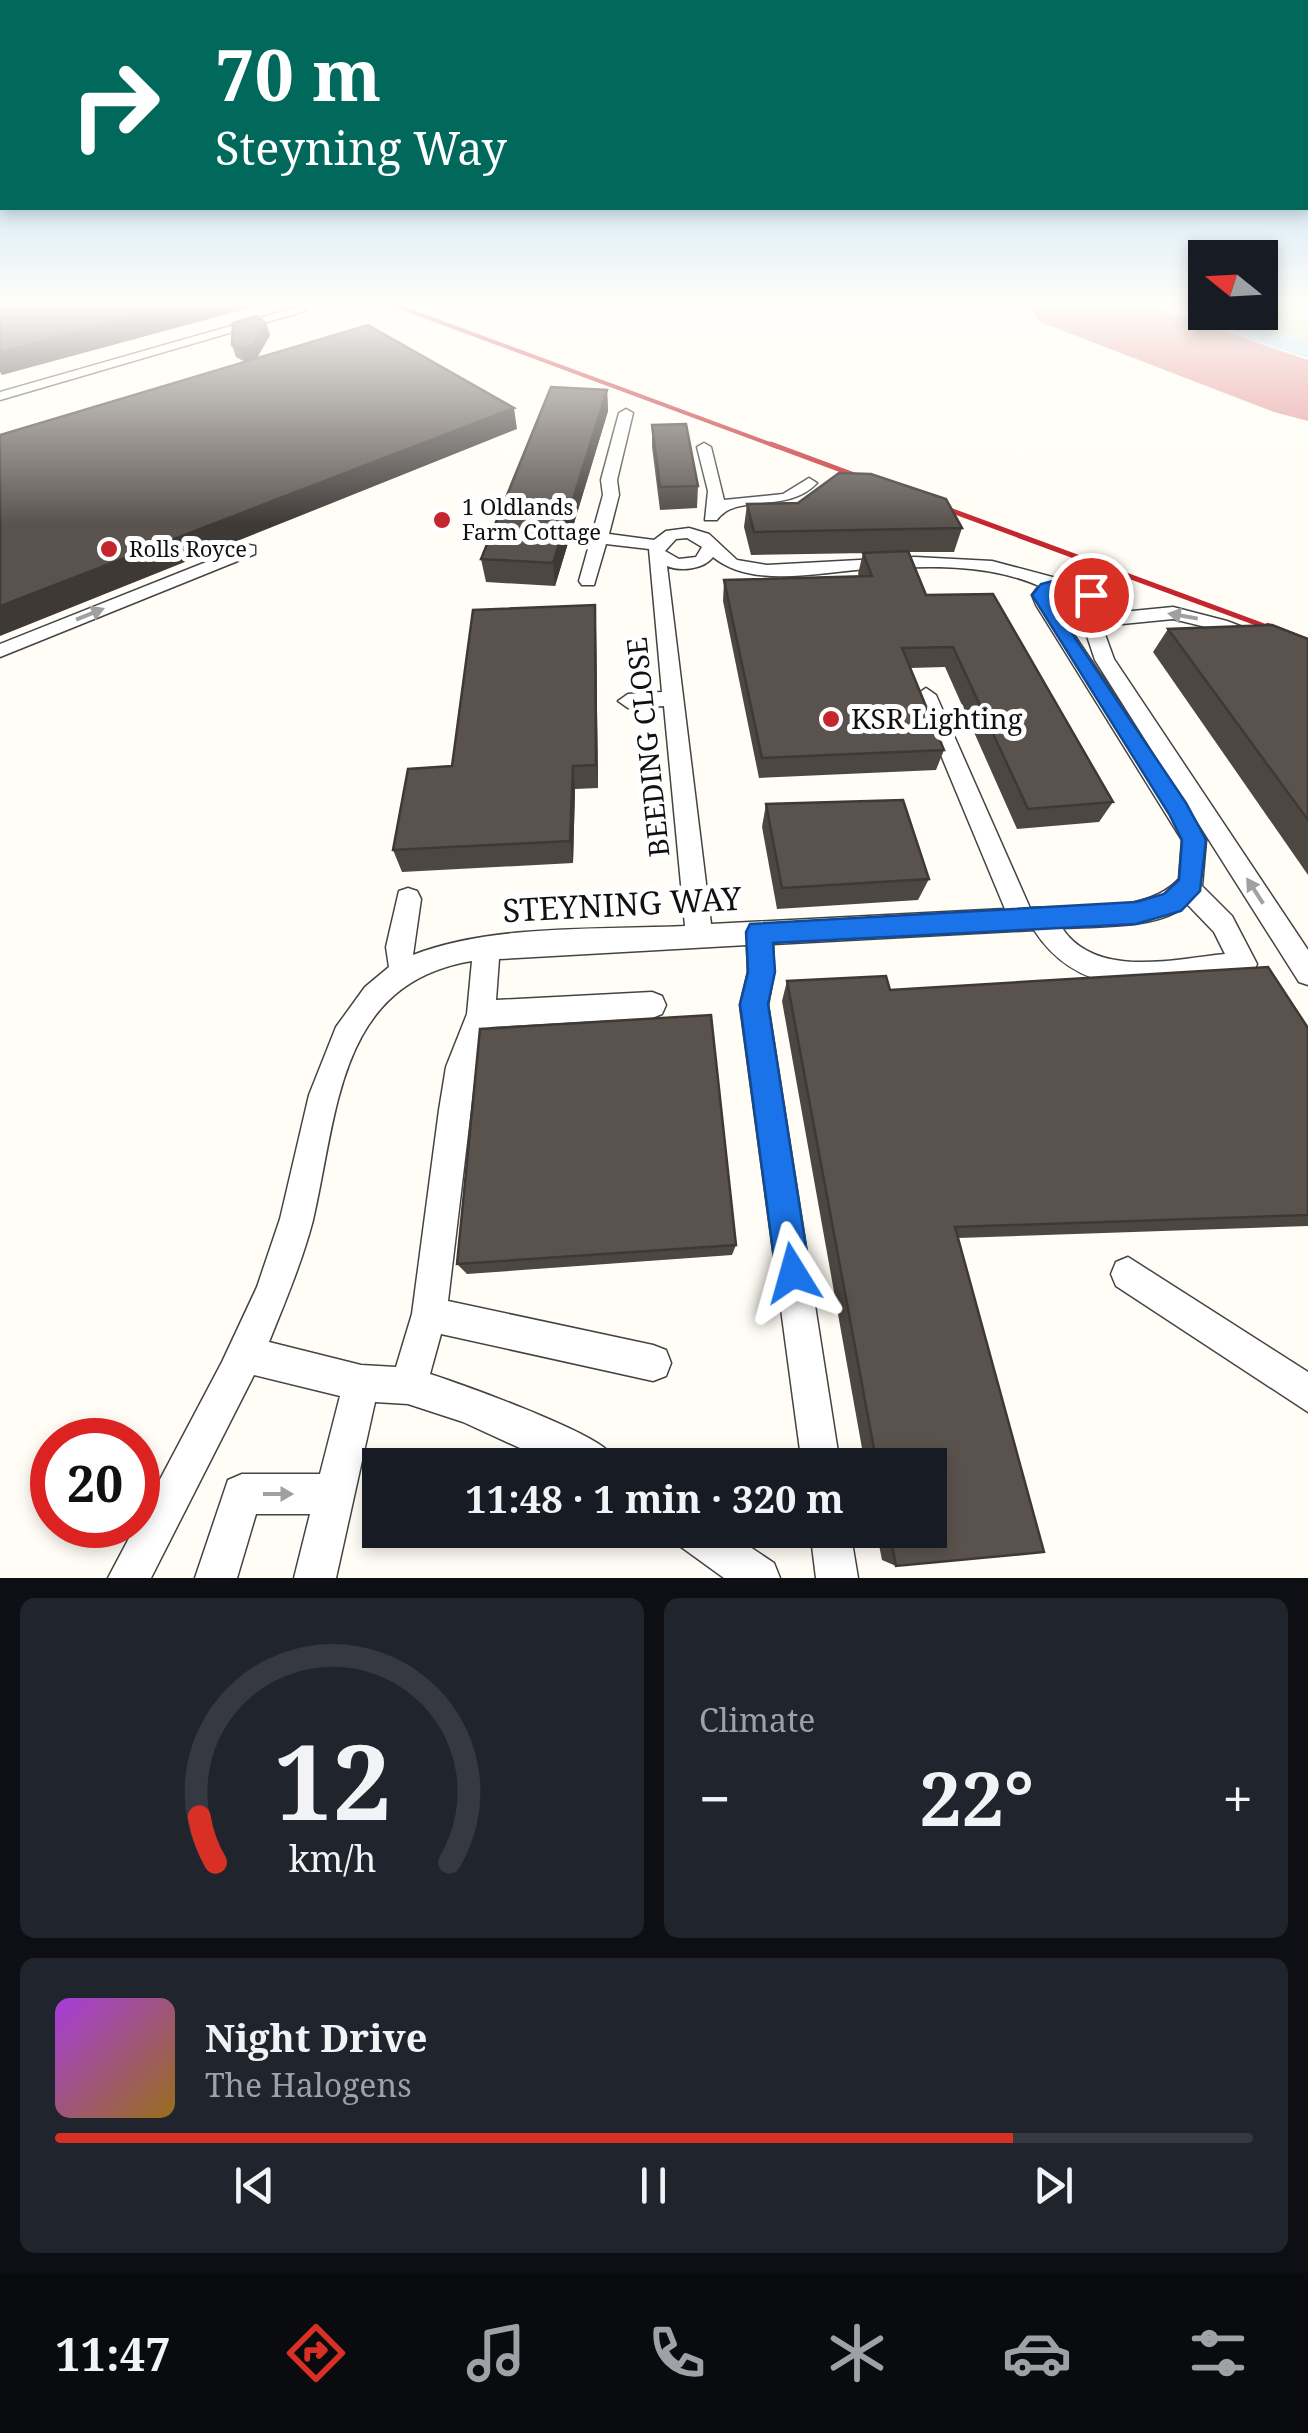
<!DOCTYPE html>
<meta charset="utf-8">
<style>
body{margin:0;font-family:"Noto Serif",serif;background:#20242c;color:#f1f3f6;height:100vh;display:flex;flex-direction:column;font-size:38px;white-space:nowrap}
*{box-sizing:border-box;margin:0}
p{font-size:32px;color:#9ea1a6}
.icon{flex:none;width:55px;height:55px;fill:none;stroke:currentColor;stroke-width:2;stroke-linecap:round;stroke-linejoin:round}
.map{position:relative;height:1578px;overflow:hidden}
.details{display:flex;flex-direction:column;gap:20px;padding:20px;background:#0d0f14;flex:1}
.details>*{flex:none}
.guide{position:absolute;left:0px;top:0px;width:1310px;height:210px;box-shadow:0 5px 15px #0003;background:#00695c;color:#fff;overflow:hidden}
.needle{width:65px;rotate:288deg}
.buttons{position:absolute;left:1188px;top:240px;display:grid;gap:20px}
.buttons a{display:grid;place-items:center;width:90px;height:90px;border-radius:0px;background:#171b24;box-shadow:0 5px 15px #0003;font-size:50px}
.speed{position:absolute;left:30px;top:1418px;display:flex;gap:20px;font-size:50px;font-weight:700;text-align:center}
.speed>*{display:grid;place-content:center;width:130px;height:130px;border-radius:50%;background:#171b24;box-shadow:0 5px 15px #0003;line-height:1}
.speed .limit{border:15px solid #d22;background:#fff;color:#111}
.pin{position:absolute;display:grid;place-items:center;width:85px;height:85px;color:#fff;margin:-42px;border:5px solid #fff;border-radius:50%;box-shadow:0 2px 10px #0007}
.me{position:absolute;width:110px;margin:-55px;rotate:352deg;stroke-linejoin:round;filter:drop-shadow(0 0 8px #0008)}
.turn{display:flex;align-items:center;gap:35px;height:210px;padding:0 50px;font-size:45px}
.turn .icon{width:130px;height:130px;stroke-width:2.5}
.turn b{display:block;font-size:70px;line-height:85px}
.big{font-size:75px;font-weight:700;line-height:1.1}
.details .tile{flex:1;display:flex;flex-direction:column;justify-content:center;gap:15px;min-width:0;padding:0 35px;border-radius:15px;background:#20242c}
.details .dial{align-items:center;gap:0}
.dial svg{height:260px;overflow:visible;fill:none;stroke:#363941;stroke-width:7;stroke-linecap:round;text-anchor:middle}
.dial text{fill:#f1f3f6;stroke:none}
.song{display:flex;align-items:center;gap:30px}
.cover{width:120px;height:120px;border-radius:15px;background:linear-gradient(135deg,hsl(280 70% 55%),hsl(40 70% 35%))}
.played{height:10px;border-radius:5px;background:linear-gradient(90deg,#d93025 80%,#363941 80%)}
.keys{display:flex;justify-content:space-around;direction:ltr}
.heat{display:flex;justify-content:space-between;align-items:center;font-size:55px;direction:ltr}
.details .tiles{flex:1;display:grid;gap:20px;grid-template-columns:1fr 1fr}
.tile:last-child{grid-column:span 2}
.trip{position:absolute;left:362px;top:1448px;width:585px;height:100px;border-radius:0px;background:#171b24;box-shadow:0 5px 15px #0003;font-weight:700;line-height:100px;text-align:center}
.tab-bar{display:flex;height:160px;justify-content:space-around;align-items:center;background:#090b0e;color:#9ea1a6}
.tab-bar .icon{width:70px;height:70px}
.tab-bar .selected{color:#d93025}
.tab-bar b{font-size:45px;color:#f1f3f6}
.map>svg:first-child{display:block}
.green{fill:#d5ebbd}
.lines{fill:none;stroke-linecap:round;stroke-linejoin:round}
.river{fill:#b9e0f7;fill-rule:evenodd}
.runway{fill:#e29292;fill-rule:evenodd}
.minor-casing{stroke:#444;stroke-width:3}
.minor{fill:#fff;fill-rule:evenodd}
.rail-far2{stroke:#c4262e;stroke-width:4}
.rail-far1{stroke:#c4262e;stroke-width:5}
.rail{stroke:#c4262e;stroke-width:8}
.wall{fill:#4d4742}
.shaded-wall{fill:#3f3936}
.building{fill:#5a524d;stroke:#3f3936;stroke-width:2.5}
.oneway{fill:#a0a0a0}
.route{fill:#1a73e8;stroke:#114b97;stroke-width:2.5}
.poi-dot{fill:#c4262e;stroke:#fff;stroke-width:4}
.labels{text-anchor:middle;stroke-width:10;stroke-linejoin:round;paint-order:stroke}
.far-poi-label{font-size:22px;fill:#111;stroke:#fff;text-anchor:start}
.poi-label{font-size:28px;fill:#111;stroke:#fff;text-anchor:start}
.street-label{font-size:28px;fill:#111;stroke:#fff}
.near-street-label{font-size:32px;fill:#111;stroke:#fff}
</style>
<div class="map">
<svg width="1308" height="1578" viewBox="0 0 1308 1578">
<rect width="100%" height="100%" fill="#fffdf5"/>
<!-- green -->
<path class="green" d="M1260 305H1308V346L1206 313 1260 312Z"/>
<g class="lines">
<!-- river -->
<path class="river" d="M1177 305H1204L1205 312H1220L1308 343V358L1219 330Z"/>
<!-- runway -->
<path class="runway" d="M1028 305H1147L1308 360V421L1274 412 1040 322Z"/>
<defs>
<g id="minor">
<path d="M301 306 305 311 0 400V392Z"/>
<path d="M626 409 633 413 617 480 619 495 609 534 654 540 666 531 689 528 709 534 737 560 767 565 915 557 992 561 1090 587 1104 600 1102 614 1173 607 1227 621 1308 652V665L1214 629 1173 619 1102 626 1114 659 1308 950V985L1299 982 1190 810 1206 840 1202 886 1232 916 1257 964 1253 973 1244 976C1166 985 1084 1007 1034 930L773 944 774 972 768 1005 840 1465H802L740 1005 748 972 747 945 499 959 496 1000 652 992 662 996 666 1005 662 1014 652 1018 490 1027 476 1067 448 1301 653 1345 666 1350 671 1363 666 1376 653 1381 441 1334 430 1374C464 1385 586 1429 608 1451 609 1452 613 1463 614 1465H557L463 1422 408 1404 375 1402 336 1578H294L310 1514H256L237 1578H195L228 1480 242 1474H320L340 1396 254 1375 151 1578H108L222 1362 257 1287 280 1219 309 1095 336 1027 365 987 389 967 386 947 399 891 408 888 417 891 421 899 413 955C491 924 601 930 685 926L664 706 628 708 618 701 628 694 662 692 649 549 606 544 594 585H582L579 581 603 495 601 480 619 413ZM687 538 702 547 696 557 679 559 665 551 676 539ZM713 557C753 590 823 571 871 569 926 566 987 563 1039 586L1032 595 1036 605 1182 840 1179 879C1146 915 1076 905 1030 908L936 695 926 688 916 695 1005 909 711 924 667 566C681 572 704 569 713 557ZM1060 590 1078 595 1086 602 1087 608C1072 615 1059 609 1050 595ZM1065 621 1083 624 1095 660 1172 782ZM1187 904 1214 932 1225 954C1174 959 1096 979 1062 928 1096 926 1163 929 1187 904ZM472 961 467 1014 446 1067 439 1110 412 1314 396 1367 361 1365 269 1342C285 1302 302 1262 313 1220 338 1113 337 983 472 961Z"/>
<path d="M704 443 711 447 724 500 783 494 809 478 817 483C787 515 736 492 717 520H705L708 491 697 447Z"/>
<path d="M249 545 255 546V554L0 657V644Z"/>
<path d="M1128 1257 1308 1372V1412L1116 1286 1111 1274 1116 1262Z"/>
<path d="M671 1530H725L774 1563 780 1578H724L677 1544Z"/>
<path d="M810 1530H850L858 1578H816Z"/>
</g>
</defs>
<!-- minor casing -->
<use href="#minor" class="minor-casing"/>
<!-- minor -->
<use href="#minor" class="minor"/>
<!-- rail-far2 -->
<path class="rail-far2" d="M394 305 778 447"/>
<!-- rail-far1 -->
<g class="rail-far1">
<path d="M771 444 876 483"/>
<path d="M928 502 1275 630"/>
</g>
<!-- rail -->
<path class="rail" d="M1268 627 1308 642"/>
</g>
<!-- wall -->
<g class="wall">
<path d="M266 323 270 335 257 358 517 429 245 362 236 357 232 345Z"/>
<path d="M607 390 608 411 555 586 486 582 481 559Z"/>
<path d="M652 425 698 486 697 508 660 510 652 447Z"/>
<path d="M747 504 962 528 954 552H908L926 595 1113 802 1099 822 1017 829 945 667 910 668 944 750 936 770 759 778 723 601 724 580 859 576 858 574 863 553H866L751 555 744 527Z"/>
<path d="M596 628 598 788 575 789 573 863 402 872 393 850 452 766Z"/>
<path d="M1168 629 1308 639V875L1153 652Z"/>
<path d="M766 804 929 879 918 900 777 909 762 827Z"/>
<path d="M1268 967 1308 1028V1226L958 1238 1044 1552 896 1566 882 1560 876 1530H930V1465H865L782 1001 787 981 886 976 890 990Z"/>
<path d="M736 1245 732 1255 467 1274 457 1264Z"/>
</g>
<!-- shaded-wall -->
<g class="shaded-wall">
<path d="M181 305H261L2 375 0 372V352Z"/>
<path d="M266 323 270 335 257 358 245 362 241 349Z"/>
<path d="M607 390 608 411 555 586 553 563Z"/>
<path d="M514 408 517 429 0 636V606Z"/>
<path d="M595 605 596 628 598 788 596 765Z"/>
<path d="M573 766 575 789 573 863 570 841Z"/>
</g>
<!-- building -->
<g class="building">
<path d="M0 305H181L0 352Z"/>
<path d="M257 316 266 323 253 346 241 349 232 345 233 323Z"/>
<path d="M368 325 514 408 0 606V435Z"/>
<path d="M551 387 607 390 553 563 481 559Z"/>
<path d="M686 424 698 486 660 487 652 425Z"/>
<path d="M839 473 871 474 946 499 962 528 754 532 747 504 798 503Z"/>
<path d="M908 551 926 595 993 594 1113 802 1028 809 953 647 902 648 944 750 762 758 724 580 872 576 863 553Z"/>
<path d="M595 605 596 765 573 766 570 841 393 850 408 769 452 766 473 610Z"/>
<path d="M1272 625 1308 639V820L1168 629Z"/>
<path d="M903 800 929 879 782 888 766 804Z"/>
<path d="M1268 967 1308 1028V1215L955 1227 1044 1552 896 1566 889 1530H930V1465H877L787 981 886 976 890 990Z"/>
<path d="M711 1015 736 1245 457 1264 480 1029Z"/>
</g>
<!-- one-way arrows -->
<defs><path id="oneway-solid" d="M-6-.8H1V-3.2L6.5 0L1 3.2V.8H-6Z" transform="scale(2.5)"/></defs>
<g class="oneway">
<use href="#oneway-solid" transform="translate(90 614) rotate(-22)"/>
<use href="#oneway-solid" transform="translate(1183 616) rotate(-170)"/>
<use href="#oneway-solid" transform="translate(1255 891) rotate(-123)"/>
<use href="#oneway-solid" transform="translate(278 1494)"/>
</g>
<!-- sky -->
<linearGradient id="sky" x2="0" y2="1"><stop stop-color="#95c6ee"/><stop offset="0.58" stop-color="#fffefa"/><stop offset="1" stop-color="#fffefa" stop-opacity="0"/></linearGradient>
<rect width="1308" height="525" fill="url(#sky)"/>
<!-- route -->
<path class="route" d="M1060 579 1100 595 1091 601 1059 590 1050 595 1075 638 1186 803 1206 840 1200 891 1181 911 1136 924 773 943 775 972 768 1004 810 1273 805 1285 793 1290 781 1285 776 1273 740 1004 748 972 746 932 750 924 1136 902 1164 894 1179 880 1182 840 1169 814 1032 595 1041 584Z"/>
<!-- markers -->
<g class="poi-dot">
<circle cx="442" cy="520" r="10"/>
<circle cx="109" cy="549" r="10"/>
<circle cx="831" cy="719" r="10"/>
</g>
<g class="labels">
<!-- far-poi labels -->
<g class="far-poi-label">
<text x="462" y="515">1 Oldlands<tspan x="462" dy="25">Farm Cottage</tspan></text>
<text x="129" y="557">Rolls Royce</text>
</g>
<!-- poi labels -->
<g class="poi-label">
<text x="851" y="729">KSR Lighting</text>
</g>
<!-- street labels -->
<g class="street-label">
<text transform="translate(648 747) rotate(-96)" y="10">BEEDING CLOSE</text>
</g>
<!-- near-street labels -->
<g class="near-street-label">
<text transform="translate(622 905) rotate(-3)" y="11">STEYNING WAY</text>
</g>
</g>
</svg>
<div class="buttons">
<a><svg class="needle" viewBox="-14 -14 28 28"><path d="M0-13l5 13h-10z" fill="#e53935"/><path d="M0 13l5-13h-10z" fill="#9ea1a6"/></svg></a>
</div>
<div class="speed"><div class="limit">20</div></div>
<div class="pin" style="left:1091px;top:595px;background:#d93025"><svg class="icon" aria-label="arrive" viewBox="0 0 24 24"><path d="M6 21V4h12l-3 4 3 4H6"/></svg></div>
<svg class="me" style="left:793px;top:1273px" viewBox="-20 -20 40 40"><path d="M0-17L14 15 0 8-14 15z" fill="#1a73e8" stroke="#fff" stroke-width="4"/></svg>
<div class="trip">11:48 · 1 min · 320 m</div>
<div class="guide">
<div class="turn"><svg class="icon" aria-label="right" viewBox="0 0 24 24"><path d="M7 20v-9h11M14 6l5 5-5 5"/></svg><div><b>70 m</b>Steyning Way</div></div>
</div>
</div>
<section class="details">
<div class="tiles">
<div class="tile dial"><svg viewBox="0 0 100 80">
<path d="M14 69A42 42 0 1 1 86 69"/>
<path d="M14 69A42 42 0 0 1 9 55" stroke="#d93025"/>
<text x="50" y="56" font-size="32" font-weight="700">12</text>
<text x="50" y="72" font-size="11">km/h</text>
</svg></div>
<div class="tile"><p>Climate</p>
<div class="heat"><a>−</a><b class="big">22°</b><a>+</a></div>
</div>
<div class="tile">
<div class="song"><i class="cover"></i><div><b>Night Drive</b><p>The Halogens</p></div></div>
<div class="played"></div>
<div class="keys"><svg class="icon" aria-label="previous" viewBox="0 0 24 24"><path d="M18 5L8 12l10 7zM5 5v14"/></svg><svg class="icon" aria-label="pause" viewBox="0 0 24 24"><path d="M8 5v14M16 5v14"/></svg><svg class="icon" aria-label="next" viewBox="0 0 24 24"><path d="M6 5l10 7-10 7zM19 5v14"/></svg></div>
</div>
</div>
</section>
<nav class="tab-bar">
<b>11:47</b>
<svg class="icon selected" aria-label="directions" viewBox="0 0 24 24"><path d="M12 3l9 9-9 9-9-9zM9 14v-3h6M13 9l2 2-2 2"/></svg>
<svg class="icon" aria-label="music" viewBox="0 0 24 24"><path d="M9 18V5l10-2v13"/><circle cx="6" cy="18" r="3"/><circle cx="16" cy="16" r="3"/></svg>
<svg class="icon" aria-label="phone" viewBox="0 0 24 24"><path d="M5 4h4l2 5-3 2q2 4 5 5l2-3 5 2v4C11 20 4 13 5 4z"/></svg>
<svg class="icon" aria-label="climate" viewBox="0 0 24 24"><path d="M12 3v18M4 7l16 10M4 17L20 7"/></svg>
<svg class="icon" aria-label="car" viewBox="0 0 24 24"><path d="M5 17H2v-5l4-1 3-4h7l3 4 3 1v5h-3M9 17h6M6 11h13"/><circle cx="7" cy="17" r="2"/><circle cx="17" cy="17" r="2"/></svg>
<svg class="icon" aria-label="filters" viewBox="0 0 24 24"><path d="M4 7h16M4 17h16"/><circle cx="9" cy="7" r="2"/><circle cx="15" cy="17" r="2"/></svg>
</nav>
